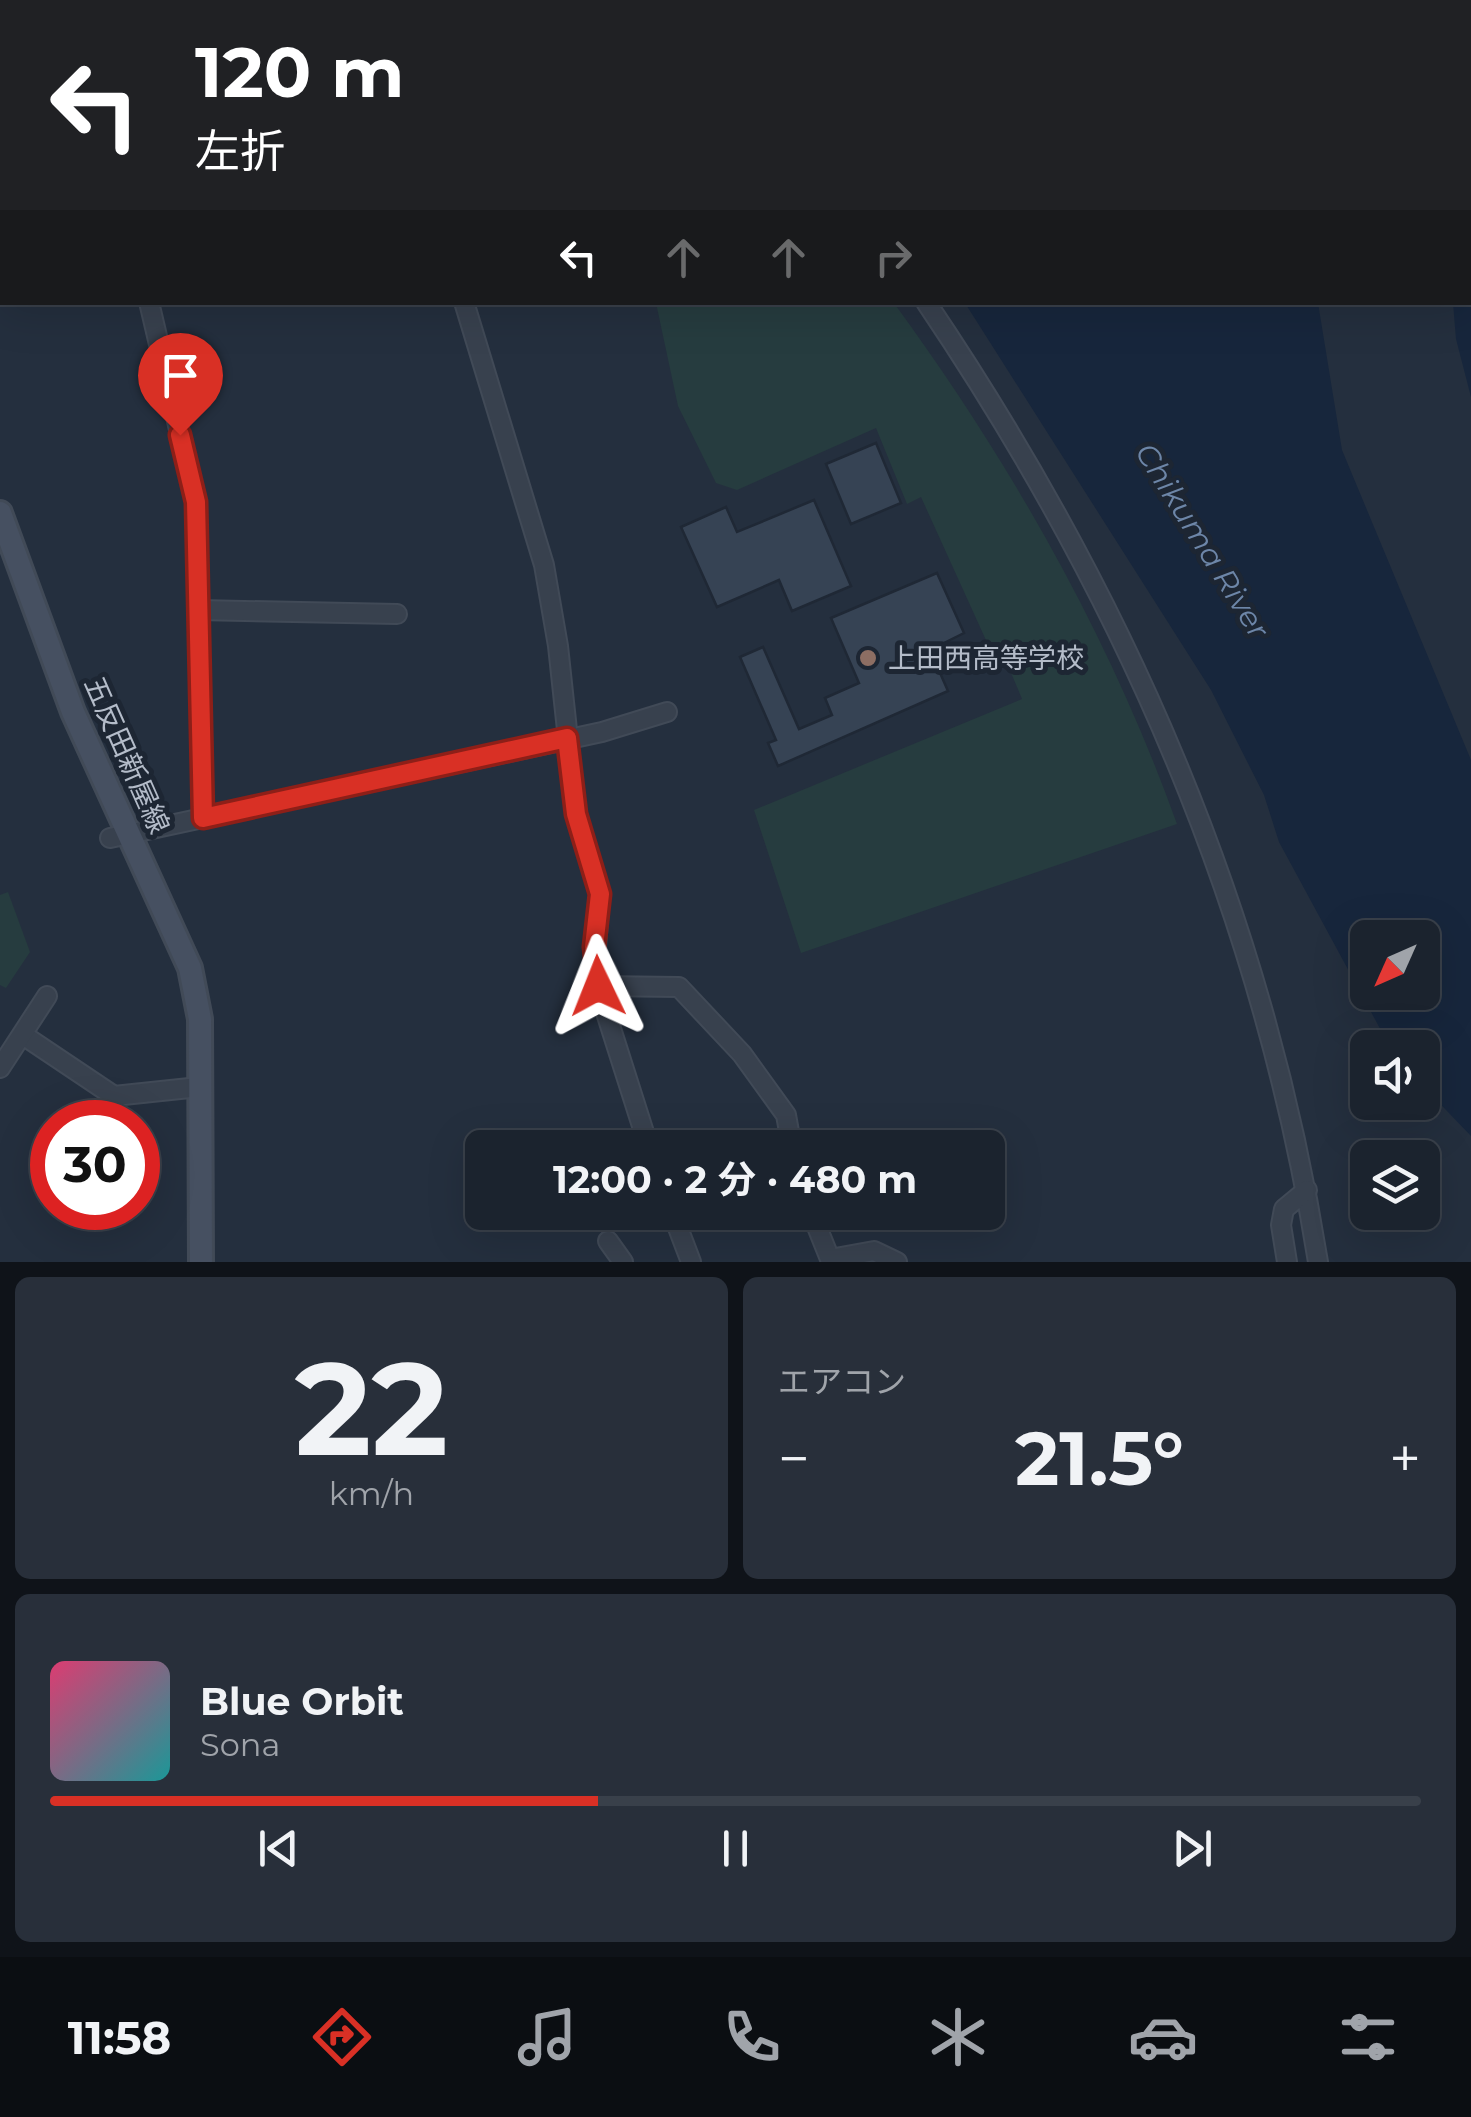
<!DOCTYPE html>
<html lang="ja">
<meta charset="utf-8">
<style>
body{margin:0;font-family:Montserrat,"Noto Sans JP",sans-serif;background:#282f3a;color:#f1f3f6;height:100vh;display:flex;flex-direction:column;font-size:38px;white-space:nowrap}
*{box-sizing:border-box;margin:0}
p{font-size:32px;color:#a0a4aa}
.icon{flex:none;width:55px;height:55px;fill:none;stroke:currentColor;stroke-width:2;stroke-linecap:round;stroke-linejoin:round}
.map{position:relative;height:1262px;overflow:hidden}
.drawer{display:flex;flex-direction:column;gap:15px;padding:15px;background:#0f1319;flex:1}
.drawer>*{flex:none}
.guide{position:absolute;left:0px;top:0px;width:1472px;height:305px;box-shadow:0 10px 40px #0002,0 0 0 2px #39404a;background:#202124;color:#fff;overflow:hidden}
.needle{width:65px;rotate:225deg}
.buttons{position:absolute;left:1350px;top:920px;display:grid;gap:20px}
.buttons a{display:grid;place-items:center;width:90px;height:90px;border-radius:15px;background:#1b232e;box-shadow:0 10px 40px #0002,0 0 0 2px #39404a;font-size:50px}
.speed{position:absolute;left:30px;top:1100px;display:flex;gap:20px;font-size:50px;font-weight:700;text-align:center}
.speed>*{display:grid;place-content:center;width:130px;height:130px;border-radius:50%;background:#1b232e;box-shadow:0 10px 40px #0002,0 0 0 2px #39404a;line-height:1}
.speed .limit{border:15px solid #d22;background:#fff;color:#111}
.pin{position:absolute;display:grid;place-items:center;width:85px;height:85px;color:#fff;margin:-102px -42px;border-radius:50% 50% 50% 0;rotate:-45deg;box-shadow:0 0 10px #0007}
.pin .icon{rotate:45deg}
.me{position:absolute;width:110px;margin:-55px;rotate:358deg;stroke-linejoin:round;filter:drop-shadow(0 0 8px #0008)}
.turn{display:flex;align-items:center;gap:35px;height:210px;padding:0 30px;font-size:45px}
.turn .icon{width:130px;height:130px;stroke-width:2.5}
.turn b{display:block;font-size:70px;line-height:85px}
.lanes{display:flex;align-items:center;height:95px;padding:0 30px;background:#0003;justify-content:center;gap:50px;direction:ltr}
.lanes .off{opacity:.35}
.big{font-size:75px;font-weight:700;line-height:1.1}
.drawer .widget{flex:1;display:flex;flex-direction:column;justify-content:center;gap:15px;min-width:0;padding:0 35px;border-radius:15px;background:#282f3a}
.drawer .dial{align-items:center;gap:0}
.dial b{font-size:130px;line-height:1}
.song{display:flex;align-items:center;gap:30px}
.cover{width:120px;height:120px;border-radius:15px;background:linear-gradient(135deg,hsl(340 70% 55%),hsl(180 70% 35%))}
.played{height:10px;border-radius:5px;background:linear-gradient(90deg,#d93025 40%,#39404a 40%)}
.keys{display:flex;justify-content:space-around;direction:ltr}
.heat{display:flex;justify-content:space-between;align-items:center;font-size:55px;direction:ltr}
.drawer .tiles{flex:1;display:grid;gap:15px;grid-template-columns:1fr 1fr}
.widget:last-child{grid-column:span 2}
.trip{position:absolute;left:465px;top:1130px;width:540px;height:100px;border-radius:15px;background:#1b232e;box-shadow:0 10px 40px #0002,0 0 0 2px #39404a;font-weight:700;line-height:100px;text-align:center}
.tabs{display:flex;height:160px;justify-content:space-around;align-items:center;background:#0b0e12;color:#a0a4aa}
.tabs .icon{width:70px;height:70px}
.tabs .selected{color:#d93025}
.tabs b{font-size:45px;color:#f1f3f6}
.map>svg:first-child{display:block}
.green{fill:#263c3f}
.water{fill:#17263c;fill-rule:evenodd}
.building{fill:#364354;stroke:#1f2835;stroke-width:2.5}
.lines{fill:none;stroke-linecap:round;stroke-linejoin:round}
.street-casing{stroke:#414a57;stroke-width:22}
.secondary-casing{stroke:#414a57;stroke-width:28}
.street{stroke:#38414e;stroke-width:18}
.secondary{stroke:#465061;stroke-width:22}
.route-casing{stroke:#8d1f18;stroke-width:25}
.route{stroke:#d93025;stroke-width:18}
.education-dot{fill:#8d6e63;stroke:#1d2633;stroke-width:4}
.labels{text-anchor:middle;stroke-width:10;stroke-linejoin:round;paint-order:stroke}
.poi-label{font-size:28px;fill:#b4bcc9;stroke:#1d2633;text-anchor:start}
.street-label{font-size:28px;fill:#b4bcc9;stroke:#1d2633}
.water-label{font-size:30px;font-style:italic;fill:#6d86a8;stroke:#1d2633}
</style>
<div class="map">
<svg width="1471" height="1262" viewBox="0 0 1471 1262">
<rect width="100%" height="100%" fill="#242f3e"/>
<!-- green -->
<g class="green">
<path d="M656 303H894C1011 463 1110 637 1177 824L801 953 754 810 1022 699 1002 651 990 649 921 497 907 504 876 428 737 490 716 483 678 406Z"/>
<path d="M8 892 30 952 6 988 0 985V895Z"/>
</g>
<!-- water -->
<g class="water">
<path d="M738 0H1313V2H739Z"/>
<path d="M1471 111V397L1456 339 1453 303 1470 302Z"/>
<path d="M965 303H1318L1342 450 1471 760V1136L1423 1086 1422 1048 1390 1047 1279 842 1264 795 1211 690ZM1368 938H1422V992H1368Z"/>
</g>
<!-- building -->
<g class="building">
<path d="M876 443 901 503 851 524 826 464Z"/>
<path d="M814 500 851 586 792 611 779 580 717 607 681 527 726 507 737 532Z"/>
<path d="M937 573 964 633 930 650 948 691 778 766 768 743 776 740 740 657 763 647 799 729 832 715 825 698 859 683 831 618Z"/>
</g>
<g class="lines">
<defs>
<g id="street">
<path d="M77 0 78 2"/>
<path d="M369 0V2"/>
<path d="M526 0 527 2"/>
<path d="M661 0 664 2"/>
<path d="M149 302 196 502 203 818"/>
<path d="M464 302 544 565 558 646 576 814 600 894 594 975 649 1148"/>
<path d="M926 302C1125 597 1262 910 1318 1262"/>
<path d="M198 610 397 614"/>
<path d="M110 838 602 732 667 712"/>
<path d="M597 986 679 987 742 1054 786 1115 792 1148"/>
<path d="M23 1035 114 1096 199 1087"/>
<path d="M0 1068 47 996"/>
<path d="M672 1212 691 1262"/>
<path d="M811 1212 830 1259 874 1251 897 1262"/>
<path d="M608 1241 623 1262"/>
<path d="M1287 1262 1281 1225 1284 1209 1307 1190"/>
</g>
<path id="secondary" d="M0 513 73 712 190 968 200 1019 201 1262"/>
</defs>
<!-- street casing -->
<use href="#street" class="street-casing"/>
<!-- secondary casing -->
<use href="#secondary" class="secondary-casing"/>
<!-- street -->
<use href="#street" class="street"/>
<!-- secondary -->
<use href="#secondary" class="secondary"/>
</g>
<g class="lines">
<defs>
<path id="route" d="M180 435 196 502 203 818 567 738 576 814 600 894 594 947 598 986"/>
</defs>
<!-- route casing -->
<use href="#route" class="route-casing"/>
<!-- route -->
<use href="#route" class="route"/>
</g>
<!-- markers -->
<circle class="education-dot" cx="868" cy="658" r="10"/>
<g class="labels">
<!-- poi labels -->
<g class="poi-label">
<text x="888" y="668">上田西高等学校</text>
</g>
<!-- street labels -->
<g class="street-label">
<text transform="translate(127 755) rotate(66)" y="10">五反田新屋線</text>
</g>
<!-- water labels -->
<g class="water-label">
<text transform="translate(1202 541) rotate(58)" y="10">Chikuma River</text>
</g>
</g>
</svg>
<div class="buttons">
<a><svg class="needle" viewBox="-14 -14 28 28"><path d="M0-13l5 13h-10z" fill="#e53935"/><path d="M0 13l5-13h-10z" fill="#a0a4aa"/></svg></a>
<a><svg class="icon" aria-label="sound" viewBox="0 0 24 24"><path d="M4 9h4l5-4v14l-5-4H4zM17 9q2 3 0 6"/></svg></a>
<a><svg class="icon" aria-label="layers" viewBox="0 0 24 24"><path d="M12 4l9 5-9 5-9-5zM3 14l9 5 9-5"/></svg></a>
</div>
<div class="speed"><div class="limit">30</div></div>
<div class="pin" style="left:180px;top:435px;background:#d93025"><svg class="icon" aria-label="arrive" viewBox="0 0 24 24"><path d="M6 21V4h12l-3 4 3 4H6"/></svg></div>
<svg class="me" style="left:598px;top:986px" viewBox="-20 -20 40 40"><path d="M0-17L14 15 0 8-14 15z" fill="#d93025" stroke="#fff" stroke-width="4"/></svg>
<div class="trip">12:00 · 2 分 · 480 m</div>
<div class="guide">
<div class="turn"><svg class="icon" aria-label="left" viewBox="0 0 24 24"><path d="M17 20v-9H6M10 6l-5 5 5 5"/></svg><div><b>120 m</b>左折</div></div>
<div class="lanes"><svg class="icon" aria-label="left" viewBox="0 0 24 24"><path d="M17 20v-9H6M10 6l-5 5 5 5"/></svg><svg class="icon off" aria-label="ahead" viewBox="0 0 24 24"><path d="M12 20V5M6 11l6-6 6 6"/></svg><svg class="icon off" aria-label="ahead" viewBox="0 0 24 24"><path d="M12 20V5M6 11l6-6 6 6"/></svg><svg class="icon off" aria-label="right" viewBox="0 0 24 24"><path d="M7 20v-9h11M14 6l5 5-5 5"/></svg></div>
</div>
</div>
<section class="drawer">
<div class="tiles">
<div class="widget dial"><b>22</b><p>km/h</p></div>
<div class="widget"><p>エアコン</p>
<div class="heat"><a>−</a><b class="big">21.5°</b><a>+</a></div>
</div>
<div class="widget">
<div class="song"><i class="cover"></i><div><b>Blue Orbit</b><p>Sona</p></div></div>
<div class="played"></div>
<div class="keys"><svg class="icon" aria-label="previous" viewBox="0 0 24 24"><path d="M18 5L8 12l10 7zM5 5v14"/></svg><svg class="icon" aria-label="pause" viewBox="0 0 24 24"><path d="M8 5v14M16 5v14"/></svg><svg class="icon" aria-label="next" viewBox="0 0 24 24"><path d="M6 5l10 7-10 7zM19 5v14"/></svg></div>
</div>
</div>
</section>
<nav class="tabs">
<b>11:58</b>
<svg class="icon selected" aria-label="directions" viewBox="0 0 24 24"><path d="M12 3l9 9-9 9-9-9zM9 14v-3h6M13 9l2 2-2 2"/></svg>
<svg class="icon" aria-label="music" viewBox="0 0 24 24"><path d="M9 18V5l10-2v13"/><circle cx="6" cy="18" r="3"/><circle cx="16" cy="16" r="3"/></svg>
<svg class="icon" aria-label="phone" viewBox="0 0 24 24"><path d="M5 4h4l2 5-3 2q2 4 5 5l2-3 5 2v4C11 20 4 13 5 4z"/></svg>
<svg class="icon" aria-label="climate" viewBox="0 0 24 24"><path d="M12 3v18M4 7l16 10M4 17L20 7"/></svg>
<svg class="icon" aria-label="car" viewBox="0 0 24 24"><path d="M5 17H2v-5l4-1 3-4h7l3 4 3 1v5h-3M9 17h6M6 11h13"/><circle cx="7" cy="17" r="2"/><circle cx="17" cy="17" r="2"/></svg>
<svg class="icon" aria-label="filters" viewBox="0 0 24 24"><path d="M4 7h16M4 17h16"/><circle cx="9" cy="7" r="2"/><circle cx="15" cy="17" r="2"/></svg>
</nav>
